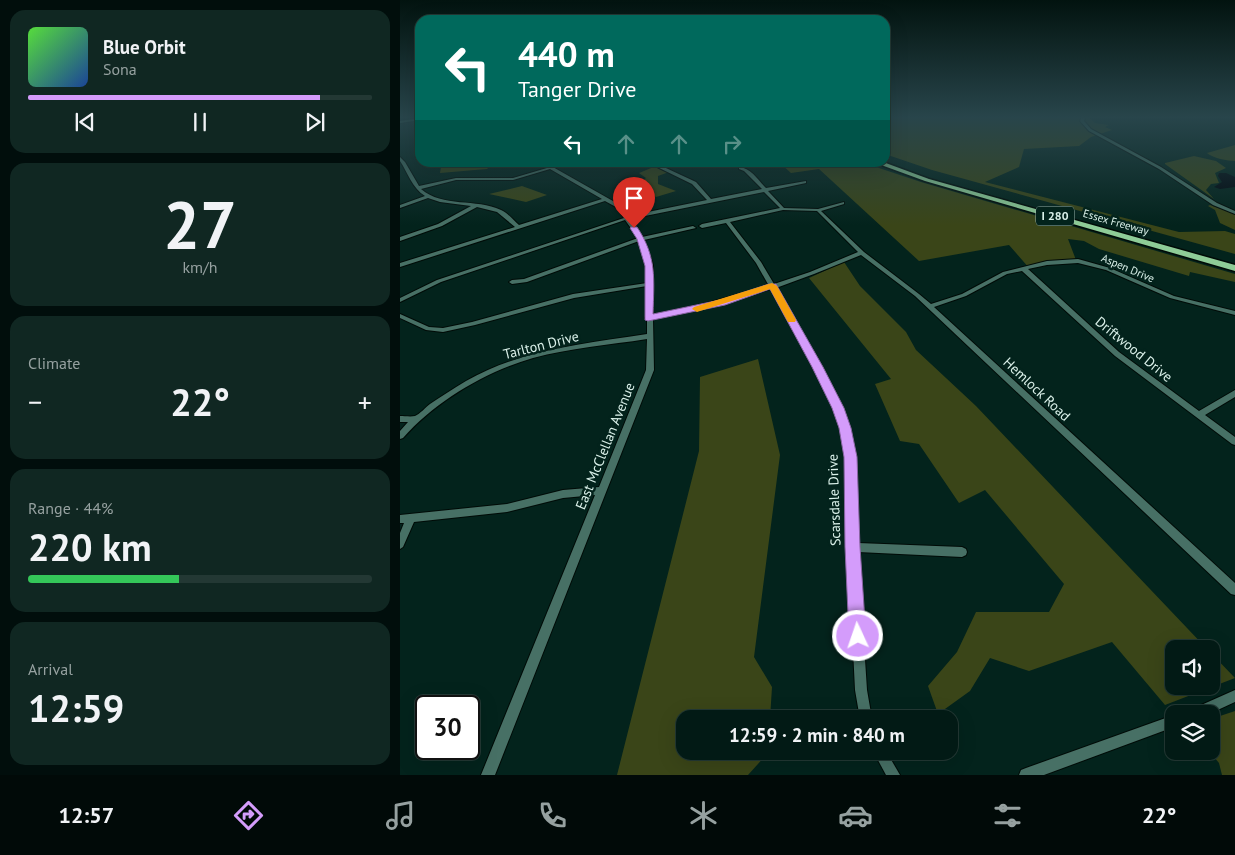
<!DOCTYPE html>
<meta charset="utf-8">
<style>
body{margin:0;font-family:"PT Sans",sans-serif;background:#102722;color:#f1f3f6;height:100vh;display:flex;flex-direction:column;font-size:19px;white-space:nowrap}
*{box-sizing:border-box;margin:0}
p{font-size:16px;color:#96a1a0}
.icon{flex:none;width:28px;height:28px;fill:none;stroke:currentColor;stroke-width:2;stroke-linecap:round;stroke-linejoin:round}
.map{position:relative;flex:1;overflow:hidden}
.side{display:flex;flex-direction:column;gap:10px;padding:10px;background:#010e0c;width:400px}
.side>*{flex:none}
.top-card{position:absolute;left:15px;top:15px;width:475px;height:152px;border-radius:15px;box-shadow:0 5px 20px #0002,0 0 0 1px #233834;background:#00695c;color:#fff;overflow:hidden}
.controls{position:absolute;left:765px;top:640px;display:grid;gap:10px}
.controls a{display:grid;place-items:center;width:55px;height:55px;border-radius:10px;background:#021a15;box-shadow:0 5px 20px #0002,0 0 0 1px #233834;font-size:25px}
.speed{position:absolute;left:15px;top:695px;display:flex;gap:10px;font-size:25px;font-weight:700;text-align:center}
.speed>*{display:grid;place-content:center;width:65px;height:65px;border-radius:50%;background:#021a15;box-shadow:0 5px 20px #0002,0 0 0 1px #233834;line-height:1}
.speed .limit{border:2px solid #111;border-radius:8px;background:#fff;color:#111}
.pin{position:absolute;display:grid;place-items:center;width:42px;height:42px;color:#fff;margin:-51px -21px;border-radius:50% 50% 50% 0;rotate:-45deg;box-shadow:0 0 5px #0007}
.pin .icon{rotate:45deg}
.me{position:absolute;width:55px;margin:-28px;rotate:357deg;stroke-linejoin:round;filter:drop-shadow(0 0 4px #0008)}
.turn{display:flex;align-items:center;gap:18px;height:105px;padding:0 20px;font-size:22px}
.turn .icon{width:65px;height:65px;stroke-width:2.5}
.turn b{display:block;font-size:35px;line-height:42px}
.lanes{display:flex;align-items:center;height:48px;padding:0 20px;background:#0003;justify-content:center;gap:25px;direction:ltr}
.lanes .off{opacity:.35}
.big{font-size:38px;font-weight:700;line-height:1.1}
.side .card{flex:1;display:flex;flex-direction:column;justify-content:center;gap:8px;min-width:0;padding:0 18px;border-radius:15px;background:#102722}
.side .dial{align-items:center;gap:0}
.dial b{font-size:65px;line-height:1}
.song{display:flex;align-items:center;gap:15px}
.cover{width:60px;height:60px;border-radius:8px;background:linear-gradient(135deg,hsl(110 70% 55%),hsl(220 70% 35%))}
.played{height:5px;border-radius:2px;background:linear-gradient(90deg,#d49cfb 85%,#233834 85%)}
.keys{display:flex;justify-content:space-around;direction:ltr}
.heat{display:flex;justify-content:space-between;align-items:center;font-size:28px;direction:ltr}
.charge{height:8px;border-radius:4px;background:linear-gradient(90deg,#34c759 44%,#233834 0)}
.trip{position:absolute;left:276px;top:710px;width:282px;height:50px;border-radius:15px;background:#021a15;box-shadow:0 5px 20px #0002,0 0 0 1px #233834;font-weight:700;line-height:50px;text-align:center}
.dock{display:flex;height:80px;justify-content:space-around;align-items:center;background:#010a08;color:#96a1a0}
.dock .icon{width:35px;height:35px}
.dock .on{color:#d49cfb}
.dock b{font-size:22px;color:#f1f3f6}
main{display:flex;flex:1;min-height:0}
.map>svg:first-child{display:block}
.green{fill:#3a4518}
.water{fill:#00070e}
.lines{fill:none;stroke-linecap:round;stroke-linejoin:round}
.minor-casing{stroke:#000b07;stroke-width:2}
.major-casing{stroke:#000b07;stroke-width:2}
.highway-casing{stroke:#000b07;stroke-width:3}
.minor{fill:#477065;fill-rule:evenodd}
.major{fill:#72a783;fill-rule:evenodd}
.highway{fill:#8ecc97;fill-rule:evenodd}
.route{fill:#d49cfb;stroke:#8a65a3}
.slow{fill:#f59e0b}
.labels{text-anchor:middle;stroke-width:5;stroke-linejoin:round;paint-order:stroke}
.far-street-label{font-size:11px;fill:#dbf1ea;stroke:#03231c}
.shield{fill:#03231c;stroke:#9ab3ac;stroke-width:1}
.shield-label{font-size:12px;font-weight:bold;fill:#dbf1ea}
.street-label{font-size:14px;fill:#dbf1ea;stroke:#03231c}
</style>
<main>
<section class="side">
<div class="card">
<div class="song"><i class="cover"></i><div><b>Blue Orbit</b><p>Sona</p></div></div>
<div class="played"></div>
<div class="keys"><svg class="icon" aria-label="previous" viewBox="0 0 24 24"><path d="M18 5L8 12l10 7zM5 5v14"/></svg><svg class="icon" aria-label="pause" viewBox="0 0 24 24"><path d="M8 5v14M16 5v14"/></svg><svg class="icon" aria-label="next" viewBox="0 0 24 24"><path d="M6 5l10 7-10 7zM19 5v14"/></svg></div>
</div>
<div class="card dial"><b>27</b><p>km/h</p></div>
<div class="card"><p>Climate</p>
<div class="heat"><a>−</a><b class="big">22°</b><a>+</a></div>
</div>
<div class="card"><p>Range · 44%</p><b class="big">220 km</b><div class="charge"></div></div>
<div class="card"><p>Arrival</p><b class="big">12:59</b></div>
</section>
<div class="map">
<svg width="835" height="775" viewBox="0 0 835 775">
<rect width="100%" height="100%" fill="#03231c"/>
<!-- green -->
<g class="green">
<path d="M485 116H688L695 123 709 125 705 127 712 130 691 137 679 146 624 149 619 167 585 182 779 232 825 231 835 234V254L532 170 485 154Z"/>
<path d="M835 145V161C828 161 812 158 807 153Z"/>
<path d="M794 156 816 161 826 168 815 173 819 183 811 184 806 190 814 199 765 164V163Z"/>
<path d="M92 162 93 163 87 169 40 173 41 167 36 163Z"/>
<path d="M390 162 464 163 521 182 835 274V282L790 272 789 276 699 249 684 241 668 239 676 260 630 269 609 245 519 261 419 169 391 173 381 164Z"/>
<path d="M256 166 269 172 258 176V184L276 191 256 197 239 184 246 178 239 173Z"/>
<path d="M122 186 147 195 126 202 89 194Z"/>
<path d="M810 205 835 214V230L820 223 815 210 808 206Z"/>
<path d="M444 262 460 286 506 332 516 350 576 406 807 649H774V686H811V653L835 678 765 705 712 642 629 671 590 658 570 691 538 714 528 686 557 652 576 612H649L664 584 585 490 559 503 519 444 500 441 475 384 491 379 409 278Z"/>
<path d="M358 359 380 455 354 657 372 687 370 719H285V751H367V754L348 775H217L299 451 300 377Z"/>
<path d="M835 711V775H822L819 763 809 751H811V719Z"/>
</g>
<!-- water -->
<path class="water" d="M819 173H826L835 177V187L820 189 814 187 822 182 818 176Z"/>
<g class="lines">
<defs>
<g id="minor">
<path d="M682 116H686L684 121 691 129 761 167 817 203 835 211V214L813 205 759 169 689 131 680 121Z"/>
<path d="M0 157 5 162 19 186 56 178H113L147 168 138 162H144L220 205 228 216 307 200 292 184 247 162H253L296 182 311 199 362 189 344 171 339 169V167C351 168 358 180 366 188L406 181V183L368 191 384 208 418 209 444 202V204L421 211 464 252 519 294 531 304 562 294 603 272 647 261 678 259 710 268 774 296 835 311V315L770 298 706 270 678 263 647 265 628 269 719 352 799 411 835 390V397L805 415 835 437V445L832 444 715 356 622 271 607 274 566 296 534 307 835 583V595L831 594 515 296 461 255 414 274 376 288 421 367 442 408 449 428 455 457 458 543 562 547 566 549 567 552 566 555 562 557 458 552 467 690 472 719H460L455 690 448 547 447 457 441 428 434 408 413 367 371 289 310 306 253 319 254 370 95 775H81L195 495 163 498 107 512 14 522 3 547 0 549V533L4 523H0V515L107 504 163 490 199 487 246 370 247 339C209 345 170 348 133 358 85 372 36 401 3 438L0 439V431L8 422H0V416C4 416 11 417 15 416 20 414 26 407 30 404 42 396 54 388 66 381 123 349 183 344 247 334V320L245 318 247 316V286L174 298 75 325 43 332 26 330 0 318V314L29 327 43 328 72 322 173 294 247 283V265L239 241 127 282 112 284 109 282 112 280 124 279 238 238 225 220 41 282 0 302V298L37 280 224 218 216 207 205 201 0 267V263L115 227 97 212 77 207 42 226 0 241V237L38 224 71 206 40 202 28 198 0 208V205L25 196C12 188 8 173 0 161ZM150 169 202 199 119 225C113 220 108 213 101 210 76 198 43 208 21 189L56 180H113ZM364 192 380 208 302 224 299 226 302 228 326 223 356 263 369 286 307 303 253 315V265L244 240 296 228 293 226 242 237 230 219ZM383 210 417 211 458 252 410 272 374 284 361 262 330 222Z"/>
<path d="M835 690V702L809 714H788L790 710Z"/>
<path d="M774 715V727L644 775H619L621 770 626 768Z"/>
<path d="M473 751H486L500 775H486Z"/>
</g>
<path id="major" d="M20 118V120L0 123V121Z"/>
<path id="highway" d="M473 162H483L529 179 835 265V271L525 181Z"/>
</defs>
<!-- minor casing -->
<use href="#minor" class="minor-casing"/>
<!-- major casing -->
<use href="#major" class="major-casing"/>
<!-- highway casing -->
<use href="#highway" class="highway-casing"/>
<!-- minor -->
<use href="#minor" class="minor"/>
<!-- major -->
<use href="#major" class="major"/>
<!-- highway -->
<use href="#highway" class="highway"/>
</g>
<!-- sky -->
<linearGradient id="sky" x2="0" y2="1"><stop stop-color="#02130f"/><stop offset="0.52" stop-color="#28454b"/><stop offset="1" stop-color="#28454b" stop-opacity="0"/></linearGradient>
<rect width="835" height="225" fill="url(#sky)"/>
<!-- route -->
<path class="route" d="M231 227H237C257 257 254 279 253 314L320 300 369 284H376L423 367 444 408 451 428 457 457 460 547 466 636 464 643 458 645 451 643 449 636 445 547 444 457 439 428 432 408 412 367 370 289 325 305 248 321 245 320V266L237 239 230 228Z"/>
<!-- slow -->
<path class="slow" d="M372 283 377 286 396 320 395 322H388L370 289 300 311 297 312 292 309 294 307Z"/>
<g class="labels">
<!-- far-street labels -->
<g class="far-street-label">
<text transform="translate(716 222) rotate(16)" y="4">Essex Freeway</text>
<text transform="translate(728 268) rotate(23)" y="4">Aspen Drive</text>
</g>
<!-- shield labels -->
<rect class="shield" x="636" y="206.5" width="38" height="19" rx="4"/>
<g class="shield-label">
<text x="655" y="220">I 280</text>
</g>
<!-- street labels -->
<g class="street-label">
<text transform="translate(141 345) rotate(-14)" y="5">Tarlton Drive</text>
<text transform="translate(734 349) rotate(39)" y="5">Driftwood Drive</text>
<text transform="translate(637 389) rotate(43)" y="5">Hemlock Road</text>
<text transform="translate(205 446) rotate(-68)" y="5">East McClellan Avenue</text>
<text transform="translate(434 500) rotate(-92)" y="5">Scarsdale Drive</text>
</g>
</g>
</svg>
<div class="controls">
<a><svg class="icon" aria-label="sound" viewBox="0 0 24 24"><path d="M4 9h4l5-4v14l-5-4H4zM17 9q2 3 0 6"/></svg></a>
<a><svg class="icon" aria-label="layers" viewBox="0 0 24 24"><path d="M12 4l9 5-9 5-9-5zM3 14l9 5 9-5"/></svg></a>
</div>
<div class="speed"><div class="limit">30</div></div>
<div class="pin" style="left:234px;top:228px;background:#d93025"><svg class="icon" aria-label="arrive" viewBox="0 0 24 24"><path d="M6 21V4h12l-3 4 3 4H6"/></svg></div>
<svg class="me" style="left:458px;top:636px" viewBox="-20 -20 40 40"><circle r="17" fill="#d49cfb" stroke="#fff" stroke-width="3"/><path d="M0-11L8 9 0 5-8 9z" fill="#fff"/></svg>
<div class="trip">12:59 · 2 min · 840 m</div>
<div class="top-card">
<div class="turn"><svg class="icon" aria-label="left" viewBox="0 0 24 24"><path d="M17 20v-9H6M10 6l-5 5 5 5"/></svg><div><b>440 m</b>Tanger Drive</div></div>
<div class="lanes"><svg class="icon" aria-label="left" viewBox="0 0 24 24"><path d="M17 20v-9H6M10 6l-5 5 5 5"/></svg><svg class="icon off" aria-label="ahead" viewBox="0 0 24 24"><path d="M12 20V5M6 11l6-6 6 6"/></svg><svg class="icon off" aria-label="ahead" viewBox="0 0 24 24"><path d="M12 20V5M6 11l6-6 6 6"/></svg><svg class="icon off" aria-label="right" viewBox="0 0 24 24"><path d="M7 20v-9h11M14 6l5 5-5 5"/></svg></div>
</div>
</div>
</main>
<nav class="dock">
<b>12:57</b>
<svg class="icon on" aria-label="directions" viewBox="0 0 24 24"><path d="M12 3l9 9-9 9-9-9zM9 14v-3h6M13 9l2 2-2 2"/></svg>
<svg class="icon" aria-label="music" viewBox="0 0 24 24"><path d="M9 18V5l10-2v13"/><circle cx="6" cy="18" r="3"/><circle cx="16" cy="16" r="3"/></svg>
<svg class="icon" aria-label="phone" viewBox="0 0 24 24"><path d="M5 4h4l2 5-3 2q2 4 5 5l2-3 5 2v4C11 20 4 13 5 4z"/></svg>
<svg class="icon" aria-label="climate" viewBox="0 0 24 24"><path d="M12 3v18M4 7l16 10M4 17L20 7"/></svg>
<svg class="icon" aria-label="car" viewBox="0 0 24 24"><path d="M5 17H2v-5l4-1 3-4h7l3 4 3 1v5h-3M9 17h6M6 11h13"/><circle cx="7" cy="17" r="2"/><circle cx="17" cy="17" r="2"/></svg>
<svg class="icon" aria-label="filters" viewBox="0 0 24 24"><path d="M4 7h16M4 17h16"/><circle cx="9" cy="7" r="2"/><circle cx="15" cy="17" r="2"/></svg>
<b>22°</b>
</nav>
